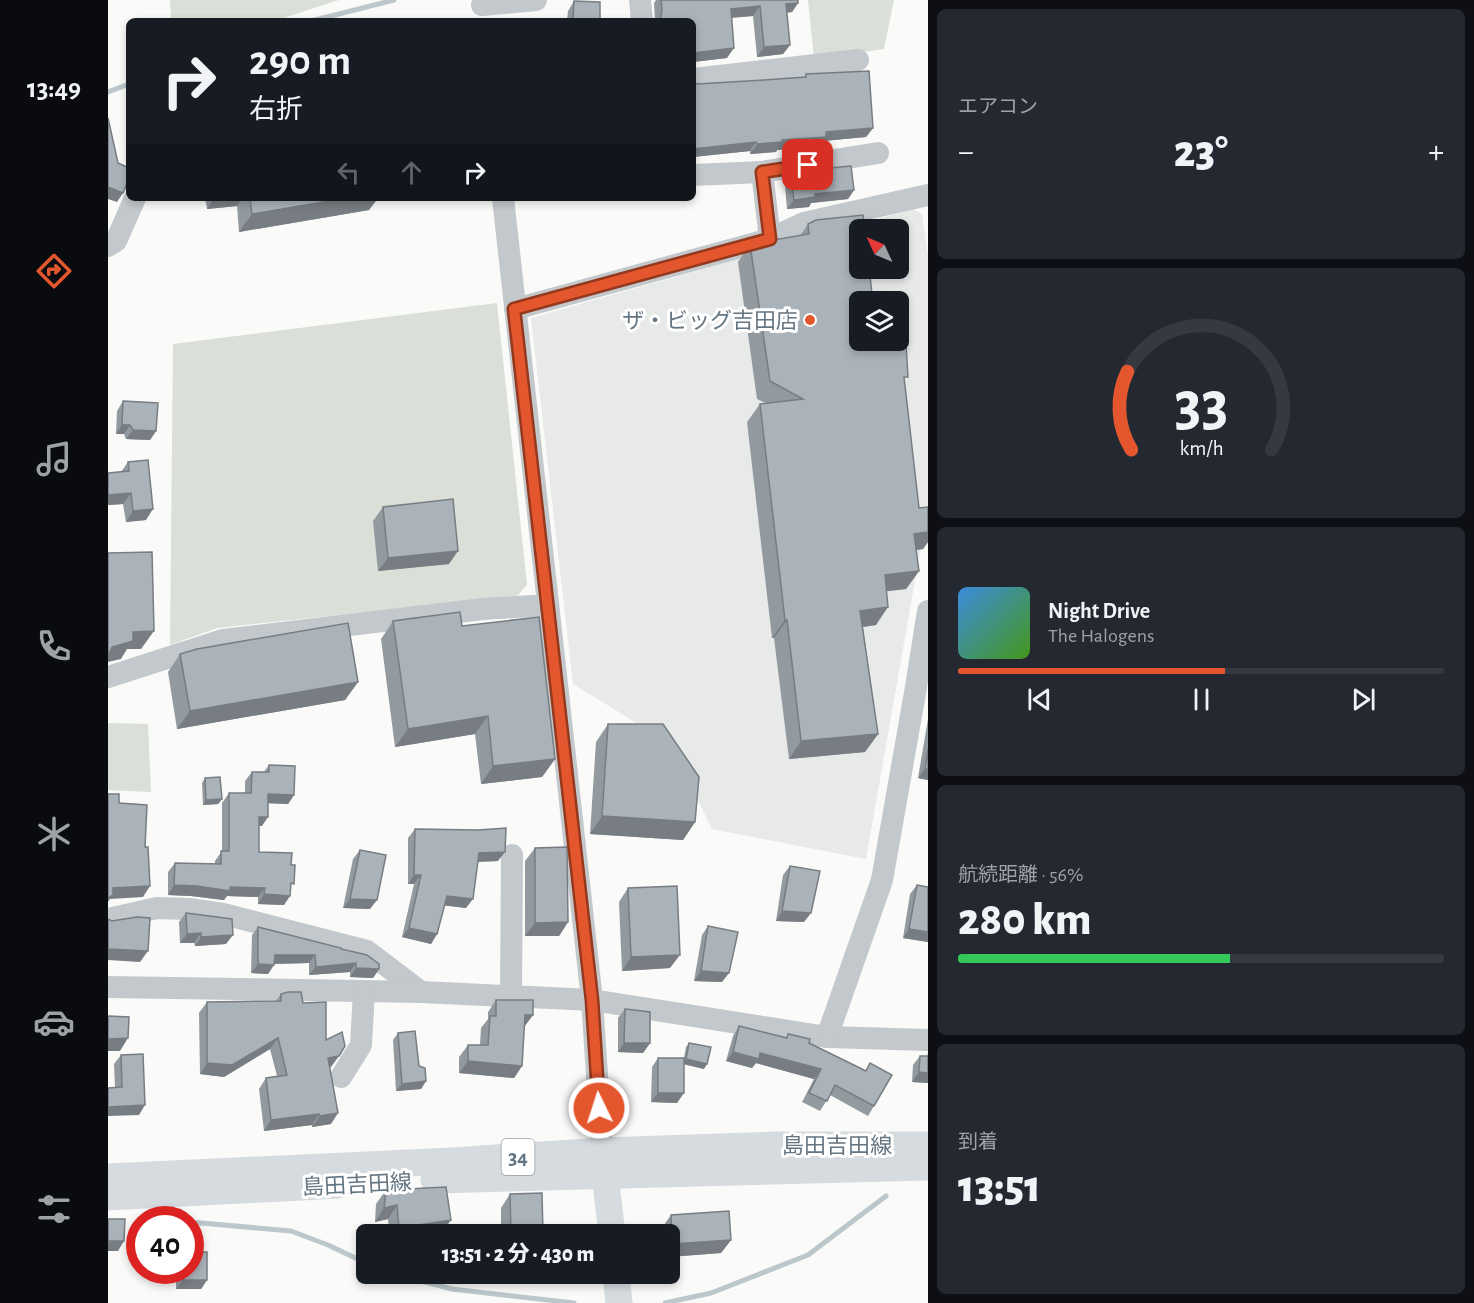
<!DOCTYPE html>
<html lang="ja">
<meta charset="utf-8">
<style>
body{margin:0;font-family:"Alegreya Sans","Noto Sans JP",sans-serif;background:#242831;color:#f1f3f6;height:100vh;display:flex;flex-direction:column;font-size:22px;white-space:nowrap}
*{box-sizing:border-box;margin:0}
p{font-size:20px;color:#9ea1a6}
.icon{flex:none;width:33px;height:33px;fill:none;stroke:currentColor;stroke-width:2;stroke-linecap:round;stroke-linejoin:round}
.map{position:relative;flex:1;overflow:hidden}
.drawer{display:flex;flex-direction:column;gap:9px;padding:9px;background:#0d0f14;width:546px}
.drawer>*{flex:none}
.guide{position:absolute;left:18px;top:18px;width:570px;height:183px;border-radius:9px;box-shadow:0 3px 9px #0003;background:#171b24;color:#f1f3f6;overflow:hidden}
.needle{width:39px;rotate:314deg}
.tools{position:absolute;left:741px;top:219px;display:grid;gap:12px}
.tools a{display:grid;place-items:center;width:60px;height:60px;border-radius:9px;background:#171b24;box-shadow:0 3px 9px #0003;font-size:30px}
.speed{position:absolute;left:18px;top:1206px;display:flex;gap:12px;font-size:30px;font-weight:700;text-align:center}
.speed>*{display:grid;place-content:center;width:78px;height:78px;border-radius:50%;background:#171b24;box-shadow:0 3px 9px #0003;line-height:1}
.speed .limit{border:9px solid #d22;background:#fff;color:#111}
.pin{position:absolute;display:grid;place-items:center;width:51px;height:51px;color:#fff;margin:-26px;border-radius:12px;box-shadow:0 3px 9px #0006}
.me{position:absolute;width:66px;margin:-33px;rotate:356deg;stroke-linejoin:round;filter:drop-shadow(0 0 4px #0008)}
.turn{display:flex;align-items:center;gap:21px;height:126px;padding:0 24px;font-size:27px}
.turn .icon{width:78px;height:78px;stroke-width:2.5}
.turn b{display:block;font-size:42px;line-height:51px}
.lanes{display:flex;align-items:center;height:57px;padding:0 24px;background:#0003;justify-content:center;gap:30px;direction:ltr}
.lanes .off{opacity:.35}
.big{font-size:45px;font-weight:800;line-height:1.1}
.drawer .card{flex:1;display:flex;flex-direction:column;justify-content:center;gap:9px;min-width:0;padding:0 21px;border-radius:9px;background:#242831}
.drawer .dial{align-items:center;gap:0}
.dial svg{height:156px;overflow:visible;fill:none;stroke:#363941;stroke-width:7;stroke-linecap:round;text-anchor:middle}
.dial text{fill:#f1f3f6;stroke:none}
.song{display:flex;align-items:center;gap:18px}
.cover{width:72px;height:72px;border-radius:9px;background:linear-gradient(135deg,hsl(210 70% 55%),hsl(100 70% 35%))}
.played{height:6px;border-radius:3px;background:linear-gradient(90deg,#e4572e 55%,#363941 55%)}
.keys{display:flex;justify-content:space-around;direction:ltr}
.heat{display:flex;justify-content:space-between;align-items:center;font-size:33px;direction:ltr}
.charge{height:9px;border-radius:4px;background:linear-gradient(90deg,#34c759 56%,#363941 0)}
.trip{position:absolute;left:248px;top:1224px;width:324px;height:60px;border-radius:9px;background:#171b24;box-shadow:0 3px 9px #0003;font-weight:800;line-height:60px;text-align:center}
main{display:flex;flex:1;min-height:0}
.tab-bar{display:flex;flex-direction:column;width:108px;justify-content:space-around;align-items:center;background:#090b0e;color:#9ea1a6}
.tab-bar .icon{width:42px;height:42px}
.tab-bar .current{color:#e4572e}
.tab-bar b{font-size:27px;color:#f1f3f6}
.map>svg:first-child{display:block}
.built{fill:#e8e9e9;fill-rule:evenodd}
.green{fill:#dadfd7}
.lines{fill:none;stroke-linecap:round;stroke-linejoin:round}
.stream{stroke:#bbc7cb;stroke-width:5}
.minor{stroke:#c3c8cc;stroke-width:22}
.major{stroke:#d6dbdf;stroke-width:27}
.wall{fill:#929a9f}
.shaded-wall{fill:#777d82}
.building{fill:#aab3b9;stroke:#777d82;stroke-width:1.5}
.route-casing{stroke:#94391e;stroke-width:15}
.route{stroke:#e4572e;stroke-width:10}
.poi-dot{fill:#e4572e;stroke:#fff;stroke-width:2}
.labels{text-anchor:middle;stroke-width:6;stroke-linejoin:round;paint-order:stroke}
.shield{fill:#fff;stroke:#939fa8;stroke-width:1.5}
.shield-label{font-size:21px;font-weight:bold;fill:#657683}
.poi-label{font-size:22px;fill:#657683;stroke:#fff;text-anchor:end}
.street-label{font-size:22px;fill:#657683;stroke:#fff}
</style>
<main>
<nav class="tab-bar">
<b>13:49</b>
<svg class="icon current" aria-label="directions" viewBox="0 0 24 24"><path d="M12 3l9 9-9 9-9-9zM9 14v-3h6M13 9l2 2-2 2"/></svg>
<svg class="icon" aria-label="music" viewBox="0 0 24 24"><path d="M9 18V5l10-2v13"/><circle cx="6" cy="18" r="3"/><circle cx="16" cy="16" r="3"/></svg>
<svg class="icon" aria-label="phone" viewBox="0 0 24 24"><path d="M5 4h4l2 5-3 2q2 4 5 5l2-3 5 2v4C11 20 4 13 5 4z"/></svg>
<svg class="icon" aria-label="climate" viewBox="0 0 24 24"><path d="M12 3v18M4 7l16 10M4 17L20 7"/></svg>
<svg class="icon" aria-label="car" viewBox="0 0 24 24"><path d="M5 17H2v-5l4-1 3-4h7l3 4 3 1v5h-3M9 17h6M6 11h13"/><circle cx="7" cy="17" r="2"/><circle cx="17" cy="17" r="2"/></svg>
<svg class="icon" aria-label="filters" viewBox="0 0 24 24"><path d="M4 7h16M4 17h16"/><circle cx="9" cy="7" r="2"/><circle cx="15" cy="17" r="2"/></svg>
</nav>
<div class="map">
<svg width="820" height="1303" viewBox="0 0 820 1303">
<rect width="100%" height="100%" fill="#fafaf8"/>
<!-- built -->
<path class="built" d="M805 209 814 214 820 255V507L758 859 604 829 561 743 465 684 423 318ZM752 230H790V268H752ZM752 302H790V340H752Z"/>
<!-- green -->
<g class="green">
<path d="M62 0H231L166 21H63Z"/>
<path d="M700 0H786L776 49 706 59Z"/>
<path d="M389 303 419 585 409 596 109 628 62 645 65 344Z"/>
<path d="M0 723 40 724 43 792 0 790Z"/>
</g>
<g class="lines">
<!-- stream -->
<g class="stream">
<path d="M203 21 286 0"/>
<path d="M0 92 21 84"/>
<path d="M82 1222 183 1231 220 1245 258 1263"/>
<path d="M287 1274 344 1289 466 1303"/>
<path d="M557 1303 603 1293 700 1255 778 1196"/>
</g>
<!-- minor -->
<g class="minor">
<path d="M532 0 534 21"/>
<path d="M374 5 428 0"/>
<path d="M585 79 750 60"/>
<path d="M654 172 662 239 696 223 820 195"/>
<path d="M585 175 654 172 770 153"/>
<path d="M395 198 484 1000 494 1151"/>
<path d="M0 246 8 241 27 198"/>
<path d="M407 309 662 239"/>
<path d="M0 677 115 640 375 609 440 605"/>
<path d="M0 919 49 908 81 909 115 914 259 951 313 992"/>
<path d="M0 987 313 992 484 1000 719 1037 820 1040"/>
<path d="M403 996 404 855"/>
<path d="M719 1037 774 880 807 693 820 611"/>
<path d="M233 1077 253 1045 256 991"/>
</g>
<!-- major -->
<g class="major">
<path d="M495 1158 504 1234"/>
<path d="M0 1177 343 1161 494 1151 669 1145H820"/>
<path d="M326 1180 820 1167"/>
<path d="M0 1197 231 1185"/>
<path d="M508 1274 511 1303"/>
</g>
</g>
<!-- wall -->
<g class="wall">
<path d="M548 0H690V3L684 12 678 13 682 45 675 54 649 57 645 16 624 18 619 58 585 62V21H547L546 3Z"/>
<path d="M466 1 492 21H459L460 11Z"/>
<path d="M698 74 765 128 758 137 715 141 712 146 669 150 668 152 642 154V151L585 157V81L589 84 656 80 696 77Z"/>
<path d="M722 168 746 190 740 199 703 203 701 207 679 209 677 186 683 176 720 172Z"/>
<path d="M97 198H270L261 210 131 232 129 206 99 209Z"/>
<path d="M700 224 752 302 796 381 811 508 820 507V542L815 549 808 550 811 571 798 589 778 591 768 625 755 627 770 734 757 752 681 759 666 638H664L639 422 652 404 657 403 649 399 630 262 642 244 692 236Z"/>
<path d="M15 401 48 431 42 440 18 439 16 434H8L9 411Z"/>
<path d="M20 462 38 520 18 522 15 504 0 505V473L13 472Z"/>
<path d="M275 507 341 564 270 571 265 521Z"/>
<path d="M285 621 354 626 447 759 434 777 373 784 367 734 287 747 273 639Z"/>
<path d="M72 654 250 682 237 700 69 729 60 672Z"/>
<path d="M820 719V780L810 778Z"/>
<path d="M500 724 587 822 575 840 482 834 488 742Z"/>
<path d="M161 765 186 795 180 804 160 803 154 826H151V852L183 865V889L176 905 150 904V897L119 896 116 900 83 896 60 895V872L67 863 107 864V861L114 851V803L121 793H137V781L144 772H156Z"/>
<path d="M97 778 114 799 110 804 95 805 94 783Z"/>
<path d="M307 829 390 861 369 862 358 908 336 905 329 934 323 944 294 937 306 884H300V838Z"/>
<path d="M427 848 460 922 451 936H417V861Z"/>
<path d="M252 850 262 909 235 908 245 859Z"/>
<path d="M682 866 696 922 668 921 675 875Z"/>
<path d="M809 885 820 942 795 938 802 894Z"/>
<path d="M520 888 562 968 514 971 511 902Z"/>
<path d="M78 913 118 944 87 946 86 943H72L71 922Z"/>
<path d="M600 926 614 982 586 981 594 935Z"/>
<path d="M150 927 233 949 271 969 265 978 242 977V972L201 975V963L166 964 160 974 143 973 144 935Z"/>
<path d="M173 994 195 1003 218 1040 223 1067H222L223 1124 204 1127V1125L156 1131 151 1089 158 1078 169 1076 162 1049 116 1077 92 1074 91 1013 99 1002 168 1001Z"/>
<path d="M388 1000 425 1015 416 1027 414 1066 406 1078 351 1073V1057L360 1045H372L373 1028 380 1019V1012Z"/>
<path d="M517 1009 542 1043 535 1053 510 1052V1018Z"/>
<path d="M631 1026 678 1038 680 1034 701 1043 757 1071 762 1063 766 1106 760 1116 722 1095 712 1111 694 1102 706 1079 648 1063 644 1068 618 1061 625 1036Z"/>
<path d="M290 1033 311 1066 318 1081 313 1089 288 1091 285 1040Z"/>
<path d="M581 1043 596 1069 576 1064 569 1103 543 1102 544 1067 550 1058H576L578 1047Z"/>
<path d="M820 1053V1083L804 1082 805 1065 812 1056H819Z"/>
<path d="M13 1055 31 1115 7 1087 6 1064Z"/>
<path d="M278 1190 333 1234H281L280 1219 267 1222 268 1204Z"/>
<path d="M402 1194 435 1234H393V1208Z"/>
<path d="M563 1215 623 1240 613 1253 561 1257V1234H553V1229Z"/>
<path d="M68 1270H82L99 1280 93 1289H68Z"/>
<path d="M394 1274H430L426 1280H394Z"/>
</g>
<!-- shaded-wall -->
<g class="shaded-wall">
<path d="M690 3 684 12 671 13 678 4Z"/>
<path d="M652 6 645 16 616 18 623 9Z"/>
<path d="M682 45 675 54 649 57 656 47Z"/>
<path d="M626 48 619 58 585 62V53Z"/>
<path d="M765 128 758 137 715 141 712 146 669 150 668 152 642 154 649 144 718 132Z"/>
<path d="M648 142 642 151 585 157V149Z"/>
<path d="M0 187 15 193 9 202 0 199Z"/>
<path d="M746 190 740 199 703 203 701 207 679 209 686 200 707 194Z"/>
<path d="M106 198H134L129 206 99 209Z"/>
<path d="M239 198H270L261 210 131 232 144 214Z"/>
<path d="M14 425H22L16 434H8Z"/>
<path d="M25 430 48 431 42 440 18 439Z"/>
<path d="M23 493 15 504 0 505V495Z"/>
<path d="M45 509 38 520 18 522 25 511Z"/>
<path d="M820 532V542L815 549 794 552 806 534Z"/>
<path d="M350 551 341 564 270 571 280 558Z"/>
<path d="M811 571 798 589 764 593 777 575Z"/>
<path d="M780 607 768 625 740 629 752 611Z"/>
<path d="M677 620H679L666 638H664Z"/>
<path d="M46 631 33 649H19L13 659 0 662V652L4 647 25 632Z"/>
<path d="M250 682 237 700 69 729 82 711Z"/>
<path d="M380 716 367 734 287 747 300 729Z"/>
<path d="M770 734 757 752 681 759 693 741Z"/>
<path d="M447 759 434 777 373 784 385 766Z"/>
<path d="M817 769H820V780L810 778Z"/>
<path d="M160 794 186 795 180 804 154 803Z"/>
<path d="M114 799 110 804 95 805 98 800Z"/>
<path d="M494 816 587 822 575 840 482 834Z"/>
<path d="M151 817H160L154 826H144Z"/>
<path d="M397 852 390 861 364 862 371 853Z"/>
<path d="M306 875H313L306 884H300Z"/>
<path d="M66 885 122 887 157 888 150 897 119 896 116 900 83 896 60 895Z"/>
<path d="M42 886 35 897 2 899 0 902V896L5 888Z"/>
<path d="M156 894 182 896 176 905 150 904Z"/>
<path d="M339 896 365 899 358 908 332 905Z"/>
<path d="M242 899 269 900 262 909 235 908Z"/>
<path d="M674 911 703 913 696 922 668 921Z"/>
<path d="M460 922 451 936H417L427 923Z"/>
<path d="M301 928 329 934 323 944 294 937Z"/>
<path d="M801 929 820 932V942L795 938Z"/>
<path d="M93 933 86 943H72L79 934Z"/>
<path d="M125 935 118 944 87 946 93 937Z"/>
<path d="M0 949 40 951 32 962 0 960Z"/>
<path d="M167 955H207L201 963 161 964Z"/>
<path d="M572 955 562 968 514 971 523 957Z"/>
<path d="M248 963 242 972 201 975 208 967Z"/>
<path d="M150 964 166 965 160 974 143 973Z"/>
<path d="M248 968 271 969 265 978 242 977Z"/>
<path d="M593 971 621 973 614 982 586 981Z"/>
<path d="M417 1015H425L416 1027Z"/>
<path d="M20 1038 12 1051H0V1039Z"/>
<path d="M170 1038 162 1049 116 1077 92 1074 99 1063Z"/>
<path d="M516 1043H542L535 1053 510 1052Z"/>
<path d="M625 1052 652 1053 713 1069 706 1079 648 1063 644 1068 618 1061Z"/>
<path d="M231 1056 223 1067 212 1069 220 1058Z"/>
<path d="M578 1059 599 1064 596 1069 575 1064Z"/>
<path d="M360 1061 414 1066 406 1078 351 1073Z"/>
<path d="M811 1072 820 1073V1083L804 1082Z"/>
<path d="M318 1081 313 1089 288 1091 294 1084Z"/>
<path d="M550 1093H576L569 1103 543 1102Z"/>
<path d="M37 1105 31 1115 0 1116V1107Z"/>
<path d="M230 1113 223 1124 204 1127 212 1116Z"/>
<path d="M211 1114 204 1125 156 1131 163 1120Z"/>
<path d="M289 1205 280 1219 267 1222 276 1208Z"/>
<path d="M343 1220 333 1234H286L291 1228Z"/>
<path d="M623 1240 613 1253 561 1257V1249L564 1244Z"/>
<path d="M0 1241H16L10 1251H0Z"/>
<path d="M399 1274H430L426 1280H394Z"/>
<path d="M75 1280H99L93 1289H68Z"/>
</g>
<!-- building -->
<g class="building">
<path d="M553 0H690V3L678 4 682 45 656 47 652 6 623 9 626 48 585 53V21H552L554 10Z"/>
<path d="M466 1 492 2V21H465Z"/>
<path d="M761 71 765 128 718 132V137L674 140V142L649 144 648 142 585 149V81L589 84 656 80 698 77V74Z"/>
<path d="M0 118 10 163 21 168V179L15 193 0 187Z"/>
<path d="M743 166 746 190 707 194V197L686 200 683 176 722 171V168Z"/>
<path d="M142 198H239L144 214Z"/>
<path d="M755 215 757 230H752V268H761L765 302H752V340H790V311H796L800 377H796L811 508 820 507V532L806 534 811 571 777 575 780 607 752 611 770 734 693 741 679 620H677L652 404 695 399 662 381 642 244 701 234 700 224 708 220Z"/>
<path d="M15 401 50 403 48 431 25 430 22 425H14Z"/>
<path d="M40 460 45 509 25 511 23 493 0 495V473L21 471 20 462Z"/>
<path d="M345 499 350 551 280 558 275 507Z"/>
<path d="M44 552 46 631 25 632V641L4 647 0 656V553Z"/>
<path d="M352 612 354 626 431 617 447 759 385 766 380 716 300 729 285 621Z"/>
<path d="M240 623 250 682 82 711 72 654 89 649Z"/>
<path d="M500 724H555L591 777 587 822 494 816Z"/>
<path d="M820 748V769H817Z"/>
<path d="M161 765 187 766 186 795 160 794V817H151V852L184 853 183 865H187L186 884 183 883 182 896 156 894 157 888 122 887V891L89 886 66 885 67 863 113 864V851H121V793H143L144 772H161Z"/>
<path d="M112 777 114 799 98 800 97 778Z"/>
<path d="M0 794H11V803L39 805 37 847H40L42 886 5 888V895L0 898Z"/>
<path d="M398 828 397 852 371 853 365 899 339 896 329 934 301 928 313 875H306L307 829 370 830Z"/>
<path d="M459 847 460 922 427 923V848Z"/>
<path d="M252 850 278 855 269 900 242 899Z"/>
<path d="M682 866 712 871 703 913 674 911Z"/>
<path d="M809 885 820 887V932L801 929Z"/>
<path d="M569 886 572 955 523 957 520 888Z"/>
<path d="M78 913 124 919 125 935 93 937V933L79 934Z"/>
<path d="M29 917 42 918 40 951 0 949V919L4 921Z"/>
<path d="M600 926 630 932 621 973 593 971Z"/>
<path d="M150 927 233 948V949L259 955 271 964V969L248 968V963L208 967 207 955H167L166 965 150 964Z"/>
<path d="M180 992H193L195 1003 218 1002V1040L234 1032 237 1046 231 1056 220 1058 230 1113 212 1116 211 1114 163 1120 158 1078 179 1075 170 1038 124 1065 99 1063V1002L173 1001V994Z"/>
<path d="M388 1000H425V1015H417L414 1066 360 1061V1045H380L382 1016H388Z"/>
<path d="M517 1009 542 1012V1043H516Z"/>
<path d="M0 1016 21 1017 20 1038 0 1039Z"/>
<path d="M631 1026 679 1038 680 1034 702 1039 701 1043 758 1071 762 1063 784 1075 766 1106 727 1085 719 1101 701 1093 713 1069 652 1053 651 1059 625 1052Z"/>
<path d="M307 1031 311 1066 317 1068 318 1081 294 1084 290 1033Z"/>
<path d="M581 1043 603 1047 599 1064 578 1059Z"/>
<path d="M35 1054 37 1105 0 1107V1088L14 1087 13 1055Z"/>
<path d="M812 1056H820V1073L811 1072Z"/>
<rect x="550" y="1058" width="26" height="35"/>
<path d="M338 1187 343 1220 291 1228 289 1205 276 1208 278 1190Z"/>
<path d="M434 1193 435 1234H403L402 1194Z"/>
<path d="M621 1211 623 1240 564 1244 563 1215Z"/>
<path d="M0 1219H17L16 1241H0Z"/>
<path d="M82 1252H99V1280H75V1270H82Z"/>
</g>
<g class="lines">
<defs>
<path id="route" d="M491 1108 484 1000 406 309 662 239 654 172 700 165"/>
</defs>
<!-- route casing -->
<use href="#route" class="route-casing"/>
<!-- route -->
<use href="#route" class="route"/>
</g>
<!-- markers -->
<circle class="poi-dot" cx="702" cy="320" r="6"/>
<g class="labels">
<!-- shield labels -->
<rect class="shield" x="393.5" y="1139" width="33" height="36" rx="4.5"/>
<g class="shield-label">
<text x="410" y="1164">34</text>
</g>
<!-- poi labels -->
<g class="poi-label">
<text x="690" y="328">ザ・ビッグ吉田店</text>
</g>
<!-- street labels -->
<g class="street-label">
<text x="729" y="1153">島田吉田線</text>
<text transform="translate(249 1184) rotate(-3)" y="8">島田吉田線</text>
</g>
</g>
</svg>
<div class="tools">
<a><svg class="needle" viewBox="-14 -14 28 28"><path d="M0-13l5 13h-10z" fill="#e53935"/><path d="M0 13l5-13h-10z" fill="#9ea1a6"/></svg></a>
<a><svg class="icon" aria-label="layers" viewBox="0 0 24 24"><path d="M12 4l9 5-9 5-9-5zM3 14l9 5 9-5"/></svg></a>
</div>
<div class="speed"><div class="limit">40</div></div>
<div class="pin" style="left:700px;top:165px;background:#d93025"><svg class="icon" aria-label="arrive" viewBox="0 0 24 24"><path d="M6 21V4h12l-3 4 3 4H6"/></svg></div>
<svg class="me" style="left:491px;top:1108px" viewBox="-20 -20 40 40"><circle r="17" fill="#e4572e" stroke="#fff" stroke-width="3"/><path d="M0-11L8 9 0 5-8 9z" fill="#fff"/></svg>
<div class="trip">13:51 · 2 分 · 430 m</div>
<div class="guide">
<div class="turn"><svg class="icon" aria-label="right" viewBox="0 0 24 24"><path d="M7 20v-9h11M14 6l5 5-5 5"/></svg><div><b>290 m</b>右折</div></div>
<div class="lanes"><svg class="icon off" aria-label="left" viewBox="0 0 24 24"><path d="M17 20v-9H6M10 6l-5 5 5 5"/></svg><svg class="icon off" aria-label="ahead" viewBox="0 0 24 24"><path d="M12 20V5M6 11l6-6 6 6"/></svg><svg class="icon" aria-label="right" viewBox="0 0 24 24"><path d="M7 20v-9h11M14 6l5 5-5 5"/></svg></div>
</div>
</div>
<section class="drawer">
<div class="card"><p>エアコン</p>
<div class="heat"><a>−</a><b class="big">23°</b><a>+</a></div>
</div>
<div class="card dial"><svg viewBox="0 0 100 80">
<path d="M14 69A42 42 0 1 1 86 69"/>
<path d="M14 69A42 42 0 0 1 12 29" stroke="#e4572e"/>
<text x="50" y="56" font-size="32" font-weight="700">33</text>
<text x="50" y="72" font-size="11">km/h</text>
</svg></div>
<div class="card">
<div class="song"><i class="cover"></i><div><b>Night Drive</b><p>The Halogens</p></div></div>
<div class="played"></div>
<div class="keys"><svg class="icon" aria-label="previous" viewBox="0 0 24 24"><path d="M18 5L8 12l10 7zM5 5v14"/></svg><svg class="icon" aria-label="pause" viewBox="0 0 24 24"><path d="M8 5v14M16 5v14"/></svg><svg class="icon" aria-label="next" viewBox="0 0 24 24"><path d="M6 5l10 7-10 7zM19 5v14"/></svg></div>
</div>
<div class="card"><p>航続距離 · 56%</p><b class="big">280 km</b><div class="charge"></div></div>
<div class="card"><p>到着</p><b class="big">13:51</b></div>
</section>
</main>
